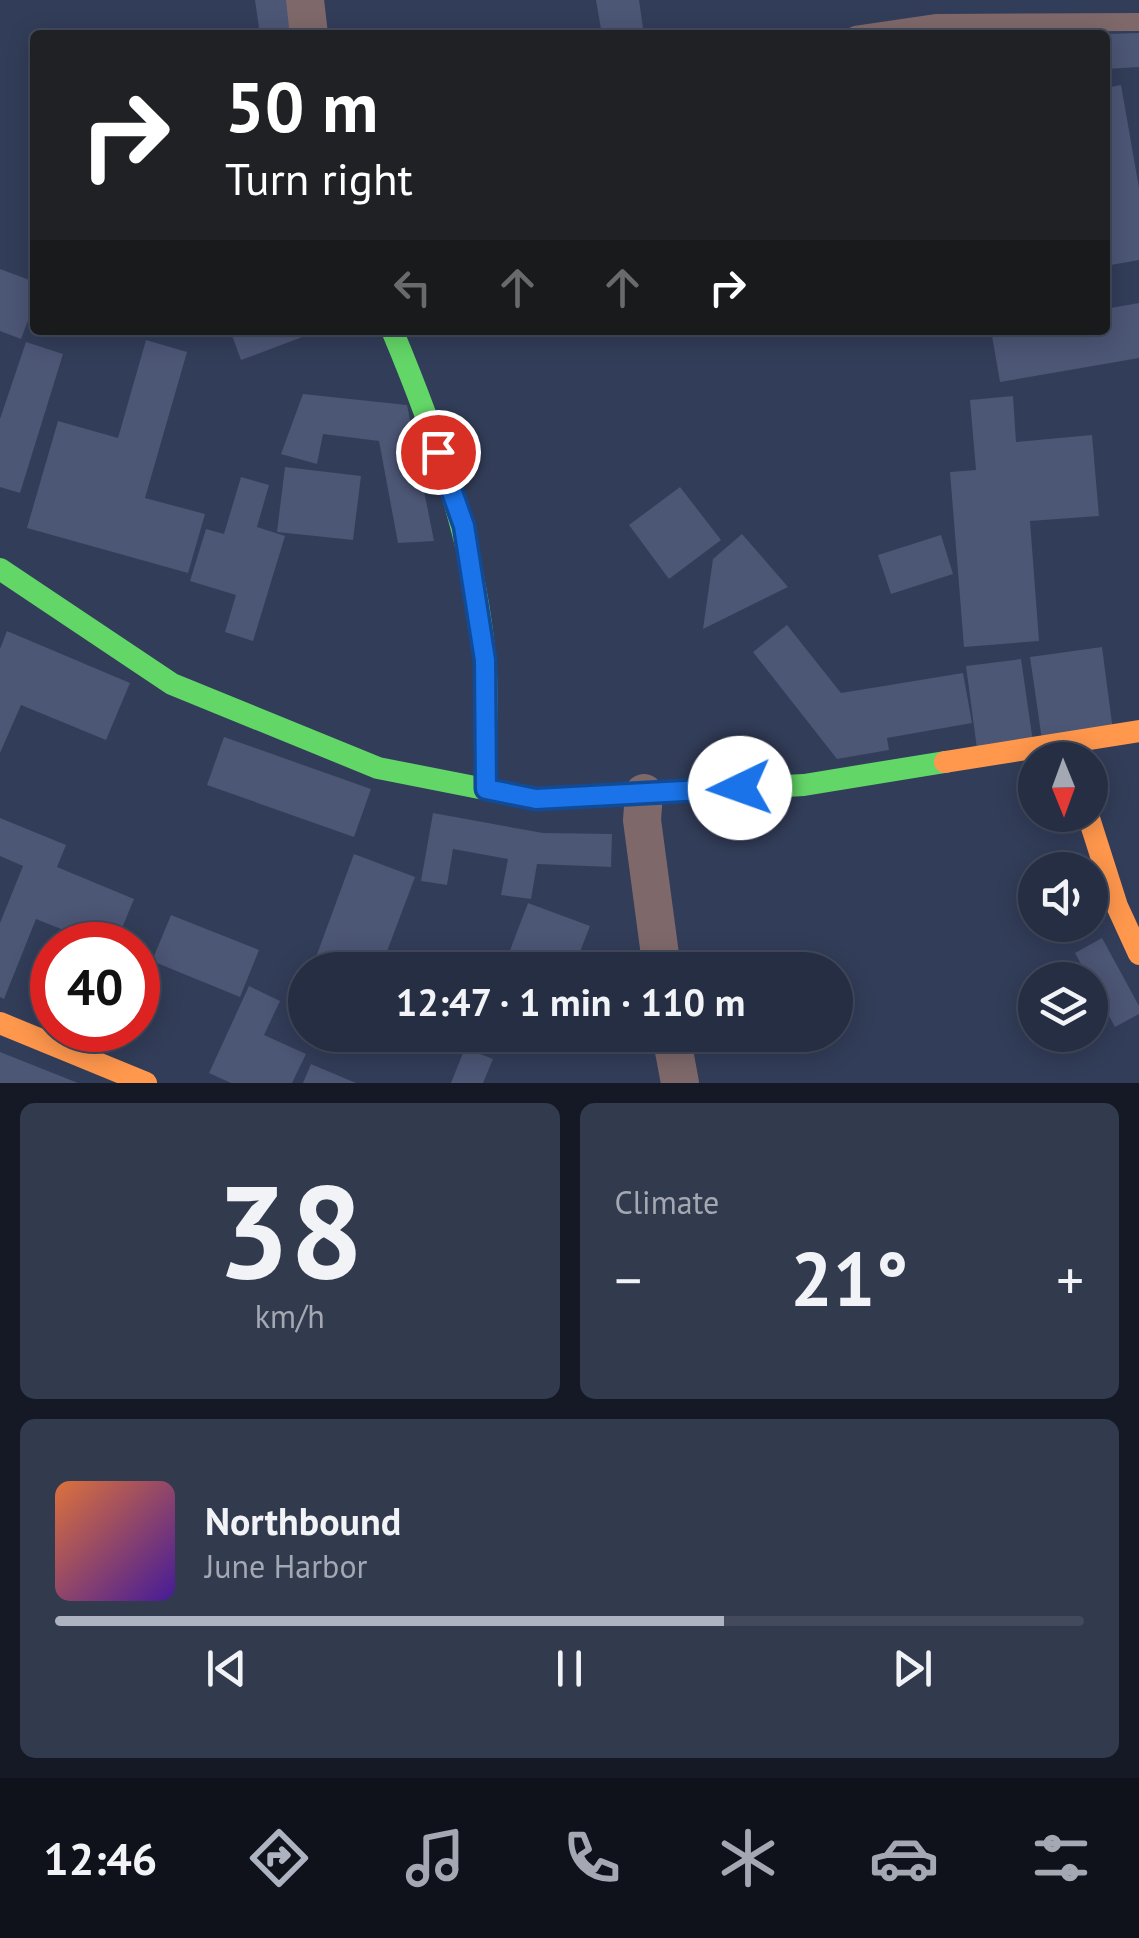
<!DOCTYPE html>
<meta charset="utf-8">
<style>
body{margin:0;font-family:"PT Sans",sans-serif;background:#323a4e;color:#f1f3f6;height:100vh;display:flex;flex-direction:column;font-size:38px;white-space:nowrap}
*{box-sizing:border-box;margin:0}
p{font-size:32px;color:#a4a8b2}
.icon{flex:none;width:55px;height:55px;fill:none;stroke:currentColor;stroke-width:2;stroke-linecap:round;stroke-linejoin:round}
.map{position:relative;height:1083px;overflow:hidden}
.drawer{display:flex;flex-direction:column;gap:20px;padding:20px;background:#151925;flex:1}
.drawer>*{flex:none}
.hud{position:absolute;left:30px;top:30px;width:1080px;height:305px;border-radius:10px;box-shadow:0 5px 25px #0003,0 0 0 2px #424a5c;background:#202124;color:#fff;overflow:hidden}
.needle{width:65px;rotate:179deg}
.controls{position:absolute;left:1018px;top:742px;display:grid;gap:20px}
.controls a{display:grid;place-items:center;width:90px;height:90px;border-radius:50%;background:#262e43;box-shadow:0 5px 25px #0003,0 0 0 2px #424a5c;font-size:50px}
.speed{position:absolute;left:30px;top:922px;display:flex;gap:20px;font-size:50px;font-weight:700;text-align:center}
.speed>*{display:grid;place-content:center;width:130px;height:130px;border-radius:50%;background:#262e43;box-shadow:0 5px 25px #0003,0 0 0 2px #424a5c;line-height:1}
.speed .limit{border:15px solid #d22;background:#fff;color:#111}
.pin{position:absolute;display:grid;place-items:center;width:85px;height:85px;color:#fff;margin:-42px;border:5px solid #fff;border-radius:50%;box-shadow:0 2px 10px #0007}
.me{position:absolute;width:110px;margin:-55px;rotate:267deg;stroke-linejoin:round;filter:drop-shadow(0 0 8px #0008)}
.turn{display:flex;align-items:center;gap:35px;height:210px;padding:0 30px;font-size:45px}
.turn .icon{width:130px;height:130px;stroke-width:2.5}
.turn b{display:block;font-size:70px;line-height:85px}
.lanes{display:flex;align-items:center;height:95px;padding:0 30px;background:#0003;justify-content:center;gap:50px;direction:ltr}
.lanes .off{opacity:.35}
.big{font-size:75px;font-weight:700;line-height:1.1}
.drawer .tile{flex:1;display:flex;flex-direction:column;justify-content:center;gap:15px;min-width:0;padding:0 35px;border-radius:15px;background:#323a4e}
.drawer .dial{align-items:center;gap:0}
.dial b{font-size:130px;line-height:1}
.song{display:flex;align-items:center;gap:30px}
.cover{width:120px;height:120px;border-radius:15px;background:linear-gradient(135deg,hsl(20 70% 55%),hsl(260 70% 35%))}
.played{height:10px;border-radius:5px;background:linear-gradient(90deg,#aeb3c1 65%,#424a5c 65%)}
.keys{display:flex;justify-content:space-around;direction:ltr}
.heat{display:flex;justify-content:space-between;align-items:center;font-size:55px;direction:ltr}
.drawer .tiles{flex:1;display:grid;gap:20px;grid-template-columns:1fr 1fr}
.tile:last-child{grid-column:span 2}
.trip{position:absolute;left:288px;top:952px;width:565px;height:100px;border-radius:50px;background:#262e43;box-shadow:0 5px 25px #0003,0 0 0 2px #424a5c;font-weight:700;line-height:100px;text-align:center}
.tab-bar{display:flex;height:160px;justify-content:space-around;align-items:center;background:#0f121b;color:#a4a8b2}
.tab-bar .icon{width:70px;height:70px}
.tab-bar .current{color:#aeb3c1}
.tab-bar b{font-size:45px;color:#f1f3f6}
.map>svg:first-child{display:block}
.building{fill:#4c5675}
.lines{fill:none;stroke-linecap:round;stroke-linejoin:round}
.lane{stroke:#7e686a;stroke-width:18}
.street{stroke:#7e686a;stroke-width:38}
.fast{stroke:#63d668;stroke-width:22}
.slow{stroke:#ff974d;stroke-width:22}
.route-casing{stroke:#114b97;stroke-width:25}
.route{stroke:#1a73e8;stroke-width:18}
</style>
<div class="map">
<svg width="1139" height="1083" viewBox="0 0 1139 1083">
<rect width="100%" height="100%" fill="#323d59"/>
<!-- building -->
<g class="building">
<path d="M255 0H286L291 35H260Z"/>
<path d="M596 0H639L644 35H602Z"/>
<path d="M1139 33V67L1105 69V34Z"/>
<path d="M1121 85 1139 188V260L1105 266V88Z"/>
<path d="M0 269 35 282V302L21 339 0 331Z"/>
<path d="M1139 303V358L1000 382 991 330H1105V309Z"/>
<path d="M230 330H321L241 360Z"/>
<path d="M146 340 187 352 145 498 205 514 188 573 27 528 58 421 118 438Z"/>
<path d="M26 342 63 354 20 493 0 487V419Z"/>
<path d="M303 394 407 405 434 541 398 543 379 441 323 434 317 464 281 454Z"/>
<path d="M1013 396 1016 442 1092 435 1099 516 1030 521 1039 641 964 647 950 472 976 470 970 400Z"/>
<path d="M285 467 361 476 353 540 277 532Z"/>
<path d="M241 477 269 485 257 527 285 536 253 641 225 632 236 595 190 581 206 529 224 534Z"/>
<path d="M680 487 721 540 669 579 629 525Z"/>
<path d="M742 534 788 587 703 629 713 559Z"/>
<path d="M941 535 953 574 891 594 878 555Z"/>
<path d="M787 625 841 693 963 673 972 723 887 738 889 750 837 759 753 652Z"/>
<path d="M7 631 130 683 106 740 21 705 0 753V649Z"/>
<path d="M1102 647 1113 731 1042 740 1030 657Z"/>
<path d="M1021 659 1033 742 977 749 966 666Z"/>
<path d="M224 737 371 789 354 837 207 785Z"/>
<path d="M433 813 543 833 612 834 611 867 537 864 531 899 501 895 508 859 453 849 447 885 421 881Z"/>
<path d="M0 818 66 845 57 867 134 899 115 945H101L36 919 4 999 0 997V923L23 866 0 856Z"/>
<path d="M354 854 415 877 380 970H352L316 957Z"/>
<path d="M528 903 590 926 573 970H540L507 958Z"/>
<path d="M171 915 259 950 240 997 152 961Z"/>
<path d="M1102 938 1139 1006V1014L1115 1027 1075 953Z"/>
<path d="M249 986 280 1001 264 1035 306 1054 292 1083H231L209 1073Z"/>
<path d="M465 1048 493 1059 483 1083H451Z"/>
<path d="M0 1052 78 1083H0Z"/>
<path d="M311 1064 356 1083H303Z"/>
</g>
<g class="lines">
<!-- lane -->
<path class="lane" d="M855 35 937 23 1139 22"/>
<!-- street -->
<g class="street">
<path d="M305 0 309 35"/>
<path d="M644 793 642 820 662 970"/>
<path d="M671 1035 680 1083"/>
</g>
<!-- fast -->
<g class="fast">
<path d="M392 330C436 435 475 545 485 659 489 702 485 746 486 789"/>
<path d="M0 569 172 684 378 768 535 799 804 785 945 762"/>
</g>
<!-- slow -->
<g class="slow">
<path d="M945 762 1139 731"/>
<path d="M1088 815 1117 906 1139 954"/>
<path d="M0 1023 146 1083"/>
</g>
</g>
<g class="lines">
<defs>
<path id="route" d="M438 452 464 526 485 660 486 789 536 799 740 788"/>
</defs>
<!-- route casing -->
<use href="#route" class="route-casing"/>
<!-- route -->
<use href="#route" class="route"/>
</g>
</svg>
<div class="controls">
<a><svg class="needle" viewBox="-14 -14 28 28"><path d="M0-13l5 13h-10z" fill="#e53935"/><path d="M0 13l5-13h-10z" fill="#a4a8b2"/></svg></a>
<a><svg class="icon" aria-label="sound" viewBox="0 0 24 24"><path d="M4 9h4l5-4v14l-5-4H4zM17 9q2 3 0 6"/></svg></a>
<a><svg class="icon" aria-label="layers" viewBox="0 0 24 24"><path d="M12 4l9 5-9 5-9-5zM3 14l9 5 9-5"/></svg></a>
</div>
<div class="speed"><div class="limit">40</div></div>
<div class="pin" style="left:438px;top:452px;background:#d93025"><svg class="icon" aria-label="arrive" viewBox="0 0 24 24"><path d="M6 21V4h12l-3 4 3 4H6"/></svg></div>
<svg class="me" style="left:740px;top:788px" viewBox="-20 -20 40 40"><circle r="19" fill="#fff"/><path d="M0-13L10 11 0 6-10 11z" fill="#1a73e8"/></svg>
<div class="trip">12:47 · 1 min · 110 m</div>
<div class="hud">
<div class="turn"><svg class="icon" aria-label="right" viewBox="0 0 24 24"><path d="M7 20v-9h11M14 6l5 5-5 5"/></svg><div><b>50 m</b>Turn right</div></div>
<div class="lanes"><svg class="icon off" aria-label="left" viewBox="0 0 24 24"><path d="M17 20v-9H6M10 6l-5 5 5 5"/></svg><svg class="icon off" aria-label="ahead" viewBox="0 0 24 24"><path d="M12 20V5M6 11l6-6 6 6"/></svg><svg class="icon off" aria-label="ahead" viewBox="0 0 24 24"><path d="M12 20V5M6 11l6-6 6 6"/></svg><svg class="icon" aria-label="right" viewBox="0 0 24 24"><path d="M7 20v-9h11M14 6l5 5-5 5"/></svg></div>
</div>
</div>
<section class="drawer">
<div class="tiles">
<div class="tile dial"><b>38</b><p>km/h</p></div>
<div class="tile"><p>Climate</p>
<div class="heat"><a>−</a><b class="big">21°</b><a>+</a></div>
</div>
<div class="tile">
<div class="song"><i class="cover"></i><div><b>Northbound</b><p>June Harbor</p></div></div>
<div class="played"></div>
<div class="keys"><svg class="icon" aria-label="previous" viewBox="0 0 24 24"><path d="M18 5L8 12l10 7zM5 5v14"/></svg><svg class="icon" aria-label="pause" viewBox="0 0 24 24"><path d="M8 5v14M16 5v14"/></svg><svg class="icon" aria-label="next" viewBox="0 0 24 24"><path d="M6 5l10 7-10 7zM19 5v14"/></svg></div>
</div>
</div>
</section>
<nav class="tab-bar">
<b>12:46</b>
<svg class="icon current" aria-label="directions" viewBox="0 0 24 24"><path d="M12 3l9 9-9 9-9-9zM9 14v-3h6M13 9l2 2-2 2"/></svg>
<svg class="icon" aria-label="music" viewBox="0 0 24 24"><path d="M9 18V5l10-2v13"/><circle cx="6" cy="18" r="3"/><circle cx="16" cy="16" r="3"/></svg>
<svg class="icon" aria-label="phone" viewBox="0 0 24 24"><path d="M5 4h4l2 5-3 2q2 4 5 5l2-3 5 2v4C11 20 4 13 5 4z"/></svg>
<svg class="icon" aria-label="climate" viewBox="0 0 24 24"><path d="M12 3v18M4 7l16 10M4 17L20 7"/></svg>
<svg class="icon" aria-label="car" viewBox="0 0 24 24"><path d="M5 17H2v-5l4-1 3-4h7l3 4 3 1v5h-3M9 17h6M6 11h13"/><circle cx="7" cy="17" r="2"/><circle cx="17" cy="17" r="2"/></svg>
<svg class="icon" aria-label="filters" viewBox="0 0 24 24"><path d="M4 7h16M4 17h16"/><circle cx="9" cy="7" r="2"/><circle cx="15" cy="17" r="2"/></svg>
</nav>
